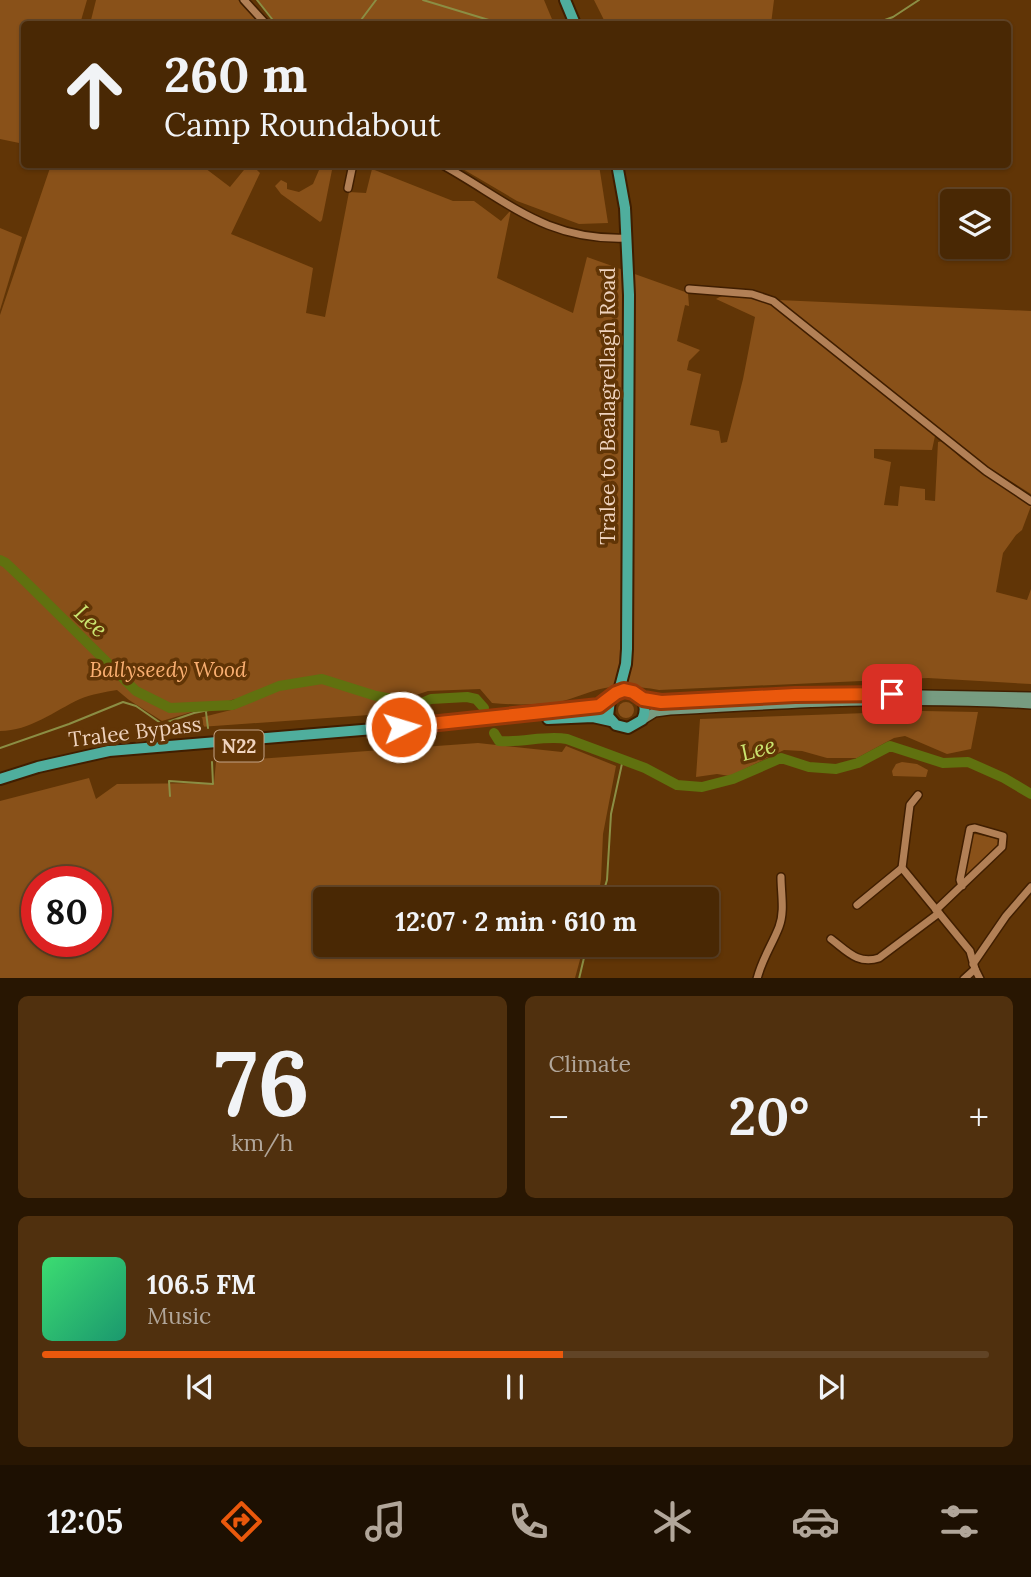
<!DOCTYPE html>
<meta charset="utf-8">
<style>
body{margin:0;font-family:Lora,serif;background:#50300e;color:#f1f3f6;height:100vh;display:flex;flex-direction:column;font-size:26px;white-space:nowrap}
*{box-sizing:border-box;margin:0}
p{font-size:23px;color:#b1a69a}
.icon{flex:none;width:38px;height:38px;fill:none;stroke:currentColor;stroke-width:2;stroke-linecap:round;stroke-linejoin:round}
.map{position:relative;height:978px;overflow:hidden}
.panel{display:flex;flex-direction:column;gap:18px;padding:18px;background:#281602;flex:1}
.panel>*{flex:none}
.top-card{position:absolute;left:21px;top:21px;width:990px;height:147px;border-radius:7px;box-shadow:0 2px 5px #0004,0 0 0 2px #614426;background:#492804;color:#f1f3f6;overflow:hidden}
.fabs{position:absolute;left:940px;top:189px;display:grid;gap:14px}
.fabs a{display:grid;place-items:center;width:70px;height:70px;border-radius:7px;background:#492804;box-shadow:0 2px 5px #0004,0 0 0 2px #614426;font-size:35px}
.speed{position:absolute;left:21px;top:866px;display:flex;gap:14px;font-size:35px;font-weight:700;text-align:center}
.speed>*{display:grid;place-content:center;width:91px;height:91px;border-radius:50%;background:#492804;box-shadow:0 2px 5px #0004,0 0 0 2px #614426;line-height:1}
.speed .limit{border:10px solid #d22;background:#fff;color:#111}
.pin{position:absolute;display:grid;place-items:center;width:60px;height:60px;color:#fff;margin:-30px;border-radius:14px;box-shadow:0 4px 10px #0006}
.me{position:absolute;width:77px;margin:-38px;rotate:85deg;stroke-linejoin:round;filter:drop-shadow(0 0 5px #0008)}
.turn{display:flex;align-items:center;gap:24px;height:147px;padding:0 28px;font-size:32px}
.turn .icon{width:91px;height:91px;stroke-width:2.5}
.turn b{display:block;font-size:49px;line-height:60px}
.big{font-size:52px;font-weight:700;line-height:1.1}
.panel .widget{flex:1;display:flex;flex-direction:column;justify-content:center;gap:10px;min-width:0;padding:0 24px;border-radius:10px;background:#50300e}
.panel .dial{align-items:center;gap:0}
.dial b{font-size:91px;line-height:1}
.song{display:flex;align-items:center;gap:21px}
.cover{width:84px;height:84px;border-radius:10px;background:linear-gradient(135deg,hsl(140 70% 55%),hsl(160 70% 35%))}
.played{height:7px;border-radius:4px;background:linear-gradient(90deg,#ea580c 55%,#614426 55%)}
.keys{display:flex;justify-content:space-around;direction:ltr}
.heat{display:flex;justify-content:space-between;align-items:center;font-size:38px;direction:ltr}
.panel .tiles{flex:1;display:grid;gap:18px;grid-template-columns:1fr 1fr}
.widget:last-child{grid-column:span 2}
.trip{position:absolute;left:313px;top:887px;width:406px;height:70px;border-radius:7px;background:#492804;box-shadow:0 2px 5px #0004,0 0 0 2px #614426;font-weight:700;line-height:70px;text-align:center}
.tabs{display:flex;height:112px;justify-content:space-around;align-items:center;background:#1d1002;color:#b1a69a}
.tabs .icon{width:49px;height:49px}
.tabs .on{color:#ea580c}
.tabs b{font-size:32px;color:#f1f3f6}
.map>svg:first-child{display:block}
.green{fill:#895119;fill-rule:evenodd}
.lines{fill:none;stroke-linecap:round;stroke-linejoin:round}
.stream{stroke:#8b8e44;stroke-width:2}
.river{stroke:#60710f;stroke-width:10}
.minor-casing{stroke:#401e00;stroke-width:10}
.major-casing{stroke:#401e00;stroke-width:12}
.highway-casing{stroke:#401e00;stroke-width:14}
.minor{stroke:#b28056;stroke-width:7}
.major{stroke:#779c81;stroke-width:9}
.highway{stroke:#4fae9d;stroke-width:10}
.route-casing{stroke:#983908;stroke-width:18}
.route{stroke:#ea580c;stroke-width:12}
.labels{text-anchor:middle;stroke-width:7;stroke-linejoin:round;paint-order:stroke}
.shield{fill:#613506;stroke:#c4a487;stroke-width:2}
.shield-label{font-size:19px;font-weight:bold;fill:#efd3be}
.street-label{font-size:21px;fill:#efd3be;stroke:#613506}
.park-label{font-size:21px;font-style:italic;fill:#faaf71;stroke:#613506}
.water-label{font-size:23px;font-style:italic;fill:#cbe570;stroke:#613506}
</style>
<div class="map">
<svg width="1031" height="979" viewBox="0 0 1031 979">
<rect width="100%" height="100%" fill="#613506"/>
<!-- green -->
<g class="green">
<path d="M0 0H87L80 24H24V144L0 139Z"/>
<path d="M96 0H238L257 20 251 24H90Z"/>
<path d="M258 0H544L554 24H277Z"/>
<path d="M594 0H774L771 24H606Z"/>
<path d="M51 165H201L230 187 248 165H252L260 173 231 234 313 268 306 313 325 317 349 192 366 193 372 169 453 201H474L501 221 511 210 497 278 573 313 587 257 688 293 689 306 685 305 677 341 700 350 689 361 687 370 701 374 690 425 719 431 721 443 727 442 743 379 755 317 716 299C730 289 757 298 773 304L935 436 932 450 874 449V458L891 462 884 505 898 506 900 486 925 489V500L935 501 938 442 943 441 962 459 1031 506 1022 530 1016 535 1003 553 996 592 1027 600 1031 589V684L928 678 659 690C642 687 622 685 605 688 589 691 574 699 558 702 536 705 513 705 492 703L480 689 428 691 416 695 411 712 200 727 199 718 235 709V699L162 721 129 700 117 690C105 692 92 694 80 699 54 711 30 731 0 731V315Z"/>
<path d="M314 165H333L322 220 320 222 281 194 275 186 281 180 287 183V189L299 192 313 184 319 170Z"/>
<path d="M456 165H599L608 223 579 224 517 201Z"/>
<path d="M0 228 22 237 0 310Z"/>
<path d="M778 300 1031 311V494L972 457Z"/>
<circle cx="626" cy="710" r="8"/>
<path d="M923 711 978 712 971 749 947 754 905 736 894 738 857 758H827L802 751 784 750 730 776 717 774 696 777 700 719Z"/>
<path d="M478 743 562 752 566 746 616 766 603 834 601 879 598 899 326 900V945H584L575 978H0V801L89 778 96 799 117 784 214 783 216 762ZM37 882H96V942H37Z"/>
<path d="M902 762 917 764 928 770 926 777 893 776 892 771 896 764Z"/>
<path d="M975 834 999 839 1000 844 964 879 970 836Z"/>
</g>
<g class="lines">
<!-- stream -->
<g class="stream">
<path d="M257 0 276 24"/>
<path d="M423 0 502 24"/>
<path d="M358 24 376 0"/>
<path d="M874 24 893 17 919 0"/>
<path d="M206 712 208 728"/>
<path d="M0 748 69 724 123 702 136 706 162 724 194 713 233 705"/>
<path d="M170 796 169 781 213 784 212 762"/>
<path d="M601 900 607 880 611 814 623 759"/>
<path d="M579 979 587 945"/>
</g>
<!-- river -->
<g class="river">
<path d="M0 560 6 563 26 582 136 691 170 708 233 705 279 686 322 679 376 696 419 704 431 699 467 697 476 699 484 708"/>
<path d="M494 733 499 741C523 743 545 735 567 739L645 768 677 785 702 787 733 779 781 758 809 767 836 769 858 763 890 746 943 763 968 762 1004 778 1031 794"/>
</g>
<defs>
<g id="minor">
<path d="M244 0 266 24"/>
<path d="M441 164C508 201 545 241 627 238"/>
<path d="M348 188 353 164"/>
<path d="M689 289 752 294 773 301 986 471 1031 501"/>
<path d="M918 795 910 805 902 868 970 951 975 969 980 979"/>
<path d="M857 905 902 868"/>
<path d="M936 910 1002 847 1003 836 975 828 970 829 960 880 962 886"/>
<path d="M831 939C847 951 858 965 879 958L939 913"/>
<path d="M973 964 1006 916 1031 887"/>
<path d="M757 979C762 959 772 945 779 927 785 911 781 894 781 877"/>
<path d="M964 979 975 969"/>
</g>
<g id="major">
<path d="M643 699 661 702 868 694 1031 697"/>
<path d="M642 720 655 712 670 710C790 703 910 696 1031 704"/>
</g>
<g id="highway">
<path d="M565 0 575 24"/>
<path d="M617 164 625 208 629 295 627 649 626 664 619 691"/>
<path d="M548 719 593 717 611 721"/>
<path d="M0 779 38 767 109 751 446 723 599 707C607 702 614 693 622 691 641 687 649 706 642 720L628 728 616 725 608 716 610 700"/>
</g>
</defs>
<!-- minor casing -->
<use href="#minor" class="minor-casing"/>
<!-- major casing -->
<use href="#major" class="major-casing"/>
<!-- highway casing -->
<use href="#highway" class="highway-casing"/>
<!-- minor -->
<use href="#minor" class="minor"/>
<!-- major -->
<use href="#major" class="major"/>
<!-- highway -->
<use href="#highway" class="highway"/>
</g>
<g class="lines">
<defs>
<path id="route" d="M401 727 599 706 616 693 624 690 633 692 643 699 661 702 795 695 892 694"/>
</defs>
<!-- route casing -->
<use href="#route" class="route-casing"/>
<!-- route -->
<use href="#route" class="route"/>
</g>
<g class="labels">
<!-- shield labels -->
<rect class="shield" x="214.5" y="730.5" width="49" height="31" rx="5"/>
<g class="shield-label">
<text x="239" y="753">N22</text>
</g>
<!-- street labels -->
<g class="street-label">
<text transform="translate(608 406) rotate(-90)" y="7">Tralee to Bealagrellagh Road</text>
<text transform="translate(135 732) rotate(-7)" y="7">Tralee Bypass</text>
</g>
<!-- park labels -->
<g class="park-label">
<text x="168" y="677">Ballyseedy Wood</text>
</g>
<!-- water labels -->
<g class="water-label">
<text transform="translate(91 621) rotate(44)" y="8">Lee</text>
<text transform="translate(758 749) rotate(-15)" y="8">Lee</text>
</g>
</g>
</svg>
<div class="fabs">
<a><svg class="icon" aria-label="layers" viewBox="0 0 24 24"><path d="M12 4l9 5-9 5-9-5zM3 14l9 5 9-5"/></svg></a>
</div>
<div class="speed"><div class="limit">80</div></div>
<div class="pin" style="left:892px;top:694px;background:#d93025"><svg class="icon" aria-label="arrive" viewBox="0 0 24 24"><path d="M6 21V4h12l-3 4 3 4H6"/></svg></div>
<svg class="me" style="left:401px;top:727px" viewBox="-20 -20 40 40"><circle r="17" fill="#ea580c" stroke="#fff" stroke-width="3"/><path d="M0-11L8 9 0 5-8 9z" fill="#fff"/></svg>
<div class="trip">12:07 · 2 min · 610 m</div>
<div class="top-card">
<div class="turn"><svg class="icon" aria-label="ahead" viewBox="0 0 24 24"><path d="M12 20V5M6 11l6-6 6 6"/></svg><div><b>260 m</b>Camp Roundabout</div></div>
</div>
</div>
<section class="panel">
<div class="tiles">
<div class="widget dial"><b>76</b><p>km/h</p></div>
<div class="widget"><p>Climate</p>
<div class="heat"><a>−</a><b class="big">20°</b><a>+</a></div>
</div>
<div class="widget">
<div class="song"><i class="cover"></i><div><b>106.5 FM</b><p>Music</p></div></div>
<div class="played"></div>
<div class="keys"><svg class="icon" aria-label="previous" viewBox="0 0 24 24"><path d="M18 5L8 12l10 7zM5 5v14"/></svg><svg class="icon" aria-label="pause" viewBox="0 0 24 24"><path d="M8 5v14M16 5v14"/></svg><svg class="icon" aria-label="next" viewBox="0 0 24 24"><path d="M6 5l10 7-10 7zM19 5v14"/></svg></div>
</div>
</div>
</section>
<nav class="tabs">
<b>12:05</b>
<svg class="icon on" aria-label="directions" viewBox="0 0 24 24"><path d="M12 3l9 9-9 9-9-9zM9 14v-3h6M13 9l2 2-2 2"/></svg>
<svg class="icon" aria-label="music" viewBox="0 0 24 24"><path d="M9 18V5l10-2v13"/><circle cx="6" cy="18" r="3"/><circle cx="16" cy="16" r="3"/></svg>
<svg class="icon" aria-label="phone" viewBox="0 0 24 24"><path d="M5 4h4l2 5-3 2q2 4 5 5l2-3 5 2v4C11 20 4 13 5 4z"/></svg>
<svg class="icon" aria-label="climate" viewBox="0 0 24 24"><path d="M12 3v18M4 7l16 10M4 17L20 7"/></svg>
<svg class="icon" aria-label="car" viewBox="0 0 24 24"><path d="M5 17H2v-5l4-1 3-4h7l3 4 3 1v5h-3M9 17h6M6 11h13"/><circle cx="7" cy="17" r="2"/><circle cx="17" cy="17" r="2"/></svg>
<svg class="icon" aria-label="filters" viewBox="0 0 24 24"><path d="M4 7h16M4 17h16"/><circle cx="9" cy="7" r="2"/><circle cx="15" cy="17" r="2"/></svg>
</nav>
